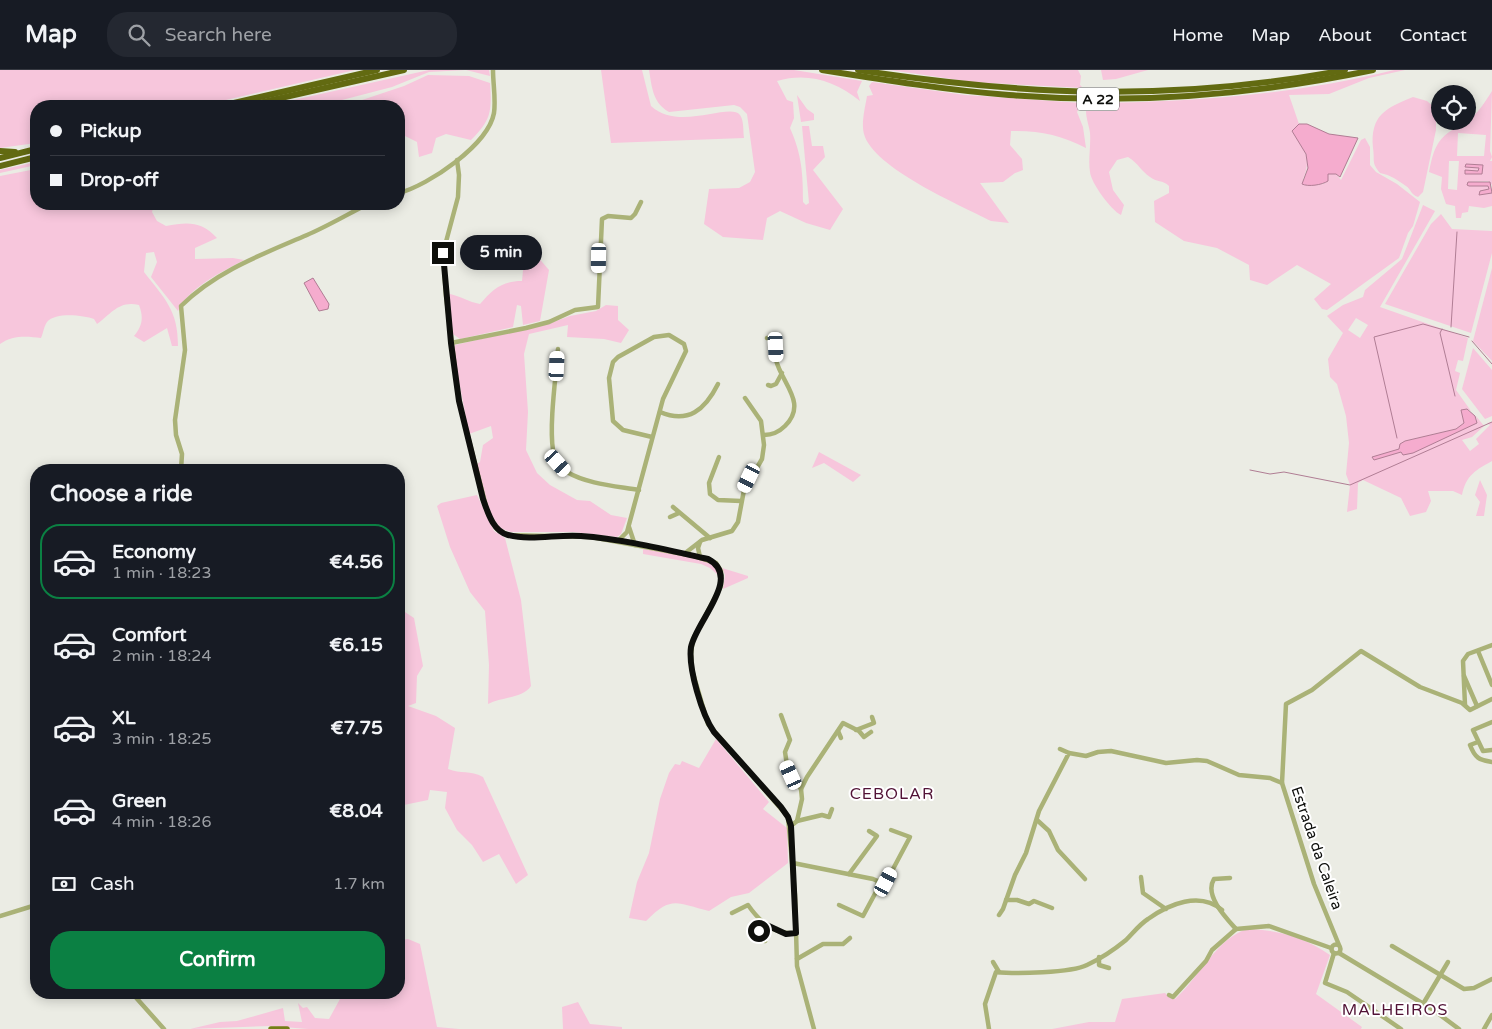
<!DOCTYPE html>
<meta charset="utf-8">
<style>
body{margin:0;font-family:"Varela Round",sans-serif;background:#242831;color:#f1f3f6;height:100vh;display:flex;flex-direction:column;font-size:19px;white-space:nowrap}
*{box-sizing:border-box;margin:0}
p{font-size:16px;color:#9ea1a6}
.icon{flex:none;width:28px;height:28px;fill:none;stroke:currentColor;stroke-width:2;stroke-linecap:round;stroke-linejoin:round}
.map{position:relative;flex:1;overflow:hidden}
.details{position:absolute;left:30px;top:394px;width:375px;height:535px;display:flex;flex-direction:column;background:#171b24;border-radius:20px;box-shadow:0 2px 12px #0003}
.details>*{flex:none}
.top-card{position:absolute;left:30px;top:30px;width:375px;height:110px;border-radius:20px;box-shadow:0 2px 12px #0003;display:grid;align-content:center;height:110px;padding:0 20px;background:#171b24}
.buttons{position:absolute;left:1431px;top:15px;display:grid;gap:10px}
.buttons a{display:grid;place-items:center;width:45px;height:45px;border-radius:50%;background:#171b24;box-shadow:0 2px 12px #0003;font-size:25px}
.end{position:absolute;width:22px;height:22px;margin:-11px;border:6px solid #0e0f0c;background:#fff;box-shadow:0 0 0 2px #fff}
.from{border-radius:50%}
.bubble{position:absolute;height:35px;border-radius:18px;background:#171b24;box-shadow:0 2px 12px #0003;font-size:16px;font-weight:700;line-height:35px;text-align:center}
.car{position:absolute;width:15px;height:30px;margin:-15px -8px;border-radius:6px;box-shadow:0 0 4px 1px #0007;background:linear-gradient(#fff 24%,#345 0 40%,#fff 0 76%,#345 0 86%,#fff 0)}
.top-card b{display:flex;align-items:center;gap:18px;height:48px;font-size:19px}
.top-card b+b{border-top:1px solid #363941}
.top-card i{width:12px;height:12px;background:#f1f3f6}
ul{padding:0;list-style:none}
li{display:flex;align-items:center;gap:15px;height:75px;margin:0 10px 8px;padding:0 10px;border:2px solid transparent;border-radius:20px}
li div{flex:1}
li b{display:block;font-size:19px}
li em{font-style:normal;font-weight:700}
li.on{border-color:#0b8043}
li>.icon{width:45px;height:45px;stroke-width:1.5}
h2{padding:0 20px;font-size:22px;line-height:60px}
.pay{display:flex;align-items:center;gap:12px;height:55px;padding:0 20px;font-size:19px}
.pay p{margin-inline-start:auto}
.cta{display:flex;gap:10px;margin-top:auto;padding:10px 20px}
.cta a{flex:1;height:58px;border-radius:20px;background:#0b8043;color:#fff;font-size:20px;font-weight:700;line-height:58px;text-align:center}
header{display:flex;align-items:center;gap:30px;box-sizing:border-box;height:70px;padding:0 25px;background:#171b24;border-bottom:1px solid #363941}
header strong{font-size:24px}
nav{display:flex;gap:28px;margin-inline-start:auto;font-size:18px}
.search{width:350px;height:45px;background:#242831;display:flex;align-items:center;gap:12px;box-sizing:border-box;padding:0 18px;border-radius:20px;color:#9ea1a6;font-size:19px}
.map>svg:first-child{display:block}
.green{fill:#f7c6dc;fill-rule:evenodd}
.water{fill:#f5acce;stroke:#b07d94}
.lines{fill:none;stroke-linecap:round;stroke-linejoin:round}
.stream{stroke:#b07d94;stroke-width:1}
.minor{stroke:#aab277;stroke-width:4.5}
.major{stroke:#757e16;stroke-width:5.5}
.highway{stroke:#626a11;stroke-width:6}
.route{stroke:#0e0f0c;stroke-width:6}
.labels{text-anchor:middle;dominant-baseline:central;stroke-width:4;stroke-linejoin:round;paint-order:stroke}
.shield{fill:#fff;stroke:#565755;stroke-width:1}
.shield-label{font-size:14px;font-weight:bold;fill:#0e0f0c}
.street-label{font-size:15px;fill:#0e0f0c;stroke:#fff}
.neighbourhood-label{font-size:16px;letter-spacing:1px;fill:#521336;stroke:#fff}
</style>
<header>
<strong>Map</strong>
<div class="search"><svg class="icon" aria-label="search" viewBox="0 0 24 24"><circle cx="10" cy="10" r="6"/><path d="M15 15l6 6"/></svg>Search here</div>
<nav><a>Home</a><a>Map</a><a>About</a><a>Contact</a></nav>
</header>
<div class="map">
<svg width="1492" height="959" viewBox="0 0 1492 959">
<rect width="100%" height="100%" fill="#ebece4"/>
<g class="green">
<path d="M0,0H355L200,36H36V73L0,78Z"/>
<path d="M429,0H489L490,6L466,0L429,2L392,17L319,36H266Z"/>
<path d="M601,0H642L651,36C679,62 730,32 740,45C744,50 743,61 744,68L611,73Z"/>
<path d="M649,0H794L862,11L857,22L860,31C835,11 808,2 777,11L787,30L793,32L794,48L790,58C802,85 803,104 803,132L806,135L809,133L802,56H809L812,76H823L825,87L813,100L843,139L830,160L806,153L780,141L767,148L763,170L723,167L704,154L709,119L739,118L750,112L755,102L747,44L740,37L734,35L669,42C653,33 652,18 649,0Z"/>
<path d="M890,0H1078L1081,6L1080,15L1083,18L972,12Z"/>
<path d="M1101,0H1148L1116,9L1103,10Z"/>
<path d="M1394,0H1405L1369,8L1329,24L1289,25L1299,54L1292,61C1305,78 1312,89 1303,109L1305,115L1324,114L1328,104H1336L1341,110L1361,70L1365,68L1370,77V95L1376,102L1397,114L1420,132L1413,156L1408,163L1399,188L1327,240L1322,239L1314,229L1331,214L1297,195L1267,215L1250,210L1249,195L1217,178L1184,171L1155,152L1154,131L1169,123V116C1163,110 1156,112 1150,107C1141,101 1139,94 1128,87L1117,90L1109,102L1113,120L1124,135L1121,145C1111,140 1091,113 1090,102C1088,90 1091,76 1090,63C1089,54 1083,42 1088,33C1191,32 1294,25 1394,0Z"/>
<path d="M428,5L469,6L490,13C492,42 491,50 471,70L446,64L436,68L432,83L419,87L417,72L399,63V36L347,35L404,16Z"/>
<path d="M872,12L965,25L1082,33L1077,42L1083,57L1086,78C1062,65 1037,60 1011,61L1010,75L1022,89L1023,100L1015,103L1003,112L980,113L1009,153L991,151C960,135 873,98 864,64C861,53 865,38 867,26L873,25L869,16Z"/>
<path d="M1492,21L1490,81L1492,87L1490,91H1492V115L1488,111L1468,112L1469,116L1488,115L1489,119L1479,124L1492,123V136L1484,138L1469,136L1468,142L1462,143L1461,148H1456L1455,136L1446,134L1441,119L1442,107L1429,102C1431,92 1433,81 1439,72C1447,61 1457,58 1467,51C1477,45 1485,32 1492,21ZM1458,63L1486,65L1484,86H1457ZM1449,91H1459L1457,120L1448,119Z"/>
<path d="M797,25L807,39L814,44V50L801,52Z"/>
<path d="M1413,27L1427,31L1436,39V60L1423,122L1418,127C1411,125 1411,119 1406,116C1397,110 1391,105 1380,103C1371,92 1375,91 1373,78C1370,45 1386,38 1413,27Z"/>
<path d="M36,92V95L0,103V100Z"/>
<path d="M36,99V134H154L152,142L157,151L166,156C188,152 201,151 217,168L195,178V189L233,188L244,190C222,202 189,217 178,241L151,207L157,192L154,182L146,183L144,202C165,229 178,240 178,276H172L167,258L144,272L134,266C142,256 144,248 139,235C119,230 111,244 97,254L94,249C83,245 55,242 47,252C44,256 43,264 41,268C27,266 12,265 0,274V106Z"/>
<path d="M1423,135L1435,141L1380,237L1468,268L1463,291L1458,290L1455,301L1460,303L1456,320L1471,341L1467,339L1464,353L1456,359L1405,371L1400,379L1372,388L1374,389L1401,382L1477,351L1476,346L1484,356L1472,367L1462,370L1470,381L1479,374L1476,369L1490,355L1487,353L1492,352V391C1476,400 1466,405 1462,425L1453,421H1428L1431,431L1426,442L1410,446L1401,428L1363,410L1358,413L1357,439L1347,442L1350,415L1346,404L1349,373L1346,346L1337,314L1330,307L1328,289L1343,263L1327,246L1343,235L1363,227L1365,220L1402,189ZM1356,248L1368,255L1360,268L1348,260Z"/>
<path d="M1441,144L1452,159L1492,161V183L1471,263L1385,234L1431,154Z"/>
<path d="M525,179H531L549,200L540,251L523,255L521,236L517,235L513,257L460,269L453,264L448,226L450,224C460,226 469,232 480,234C493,219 502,211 522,211Z"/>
<path d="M1492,198V291L1473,271Z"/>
<path d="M606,235L618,236V250L629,260L621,273L604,269L567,267L568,255L529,264L524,284L528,342L526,380L537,403L550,415L577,430L590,431L611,445L627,448L621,464L617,467L574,462H511L500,458L492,446L484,425L477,394L480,392L483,375L493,368L491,356L469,364L453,279L455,275L548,254L570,246L596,241Z"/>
<path d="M1473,278L1492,300V346L1485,349L1462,319Z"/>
<path d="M819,382L861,405L853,412L824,393L812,398Z"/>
<path d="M1480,410L1487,425L1484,446H1476L1480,432L1475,425Z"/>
<path d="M477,425L494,461L505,468L521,530L531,616C523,628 502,627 488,634L489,595L485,541L470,522L450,477L437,436L441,433Z"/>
<path d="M643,479C660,481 721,485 719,506L710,498L701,494L643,484Z"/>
<path d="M722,498L748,506V508L723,519L725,505Z"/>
<path d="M399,538L414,548L423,596L417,606L416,633L408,636L436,646L455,658L448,699C461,704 470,700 483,707L528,805L516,814L499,784L483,792L472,775L457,760L445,738L447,722L430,720L428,730L399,736Z"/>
<path d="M716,669L769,732L763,739L787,758L788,793L749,823L731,827L709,841C676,833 672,825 646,851L629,848L637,812L649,783L660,729L669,703L675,694L680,695L682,691L699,698Z"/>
<path d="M1248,859C1279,860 1304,867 1330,885L1316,924L1362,957L1361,959H1052L1089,952H1115L1122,929L1165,923L1170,928L1175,929C1199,908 1217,867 1248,859Z"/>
<path d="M408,869L420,874L437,957L459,959H308L270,956L190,959L220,952L237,951L283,938L285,951L302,952L298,933L303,938L307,937L315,948L329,949L340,929L336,923L399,922V870Z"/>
<path d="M578,932L590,954L622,957V959H563L562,937Z"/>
</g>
<g class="water">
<path d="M1299,54H1307L1329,64L1358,68L1340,107L1336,104H1328V111C1322,115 1308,117 1302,114L1308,98L1306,84L1292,61Z"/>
<path d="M1466,94L1483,95L1482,104H1465V100L1478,101L1479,98L1465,97Z"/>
<path d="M1468,112H1490L1492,123L1479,125L1480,121L1489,119L1488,116H1469L1467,115Z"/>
<path d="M313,208L329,234L328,239L319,241L304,213Z"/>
<path d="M1467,339L1475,346L1477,353L1413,383L1403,385L1401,382L1374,390L1372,387L1399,379L1400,374L1405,371L1456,359L1464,353L1461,340Z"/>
</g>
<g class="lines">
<g class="stream">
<path d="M1451,257L1457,162"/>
<path d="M1442,259L1440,263L1455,326"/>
<path d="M1472,271L1492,294"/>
<path d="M1397,368L1374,267L1423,254L1469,267"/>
<path d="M1250,400L1270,404L1284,402L1350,415L1492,352"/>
</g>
<g class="minor">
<path d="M457,90L459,105L458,127L443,183L446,226L459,331L488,444L497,459L508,465L591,467L694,486L716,493L721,501V516L693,569L691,584L692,600L708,654L788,747L795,825L797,896L814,959"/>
<path d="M399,123C429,115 488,75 494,43C496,29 493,14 493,0"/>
<path d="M451,273L526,258L549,252L575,240L598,237L602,149L608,146L631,148L635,144L641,132"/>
<path d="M558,279C556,306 549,354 553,380C554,388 560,398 567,402C587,414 616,416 639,420"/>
<path d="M768,315L771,316L776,314L782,303"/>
<path d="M660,342C688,354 705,340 718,314"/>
<path d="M764,365C772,365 779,362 785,356C808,333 782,314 776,290C775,284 776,276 775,270L767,268"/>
<path d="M719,387L709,413L710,424L718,430L741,431"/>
<path d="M181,400L182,384L176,365L175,350L185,280L181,236C216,201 263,184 307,165C328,156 348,144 368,134"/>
<path d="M673,437L710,468"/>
<path d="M670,447L679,443"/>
<path d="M629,457L635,475"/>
<path d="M618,471L627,462L663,329L686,281L684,274L669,265L654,267L618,287L613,292L609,308L613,351L623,360L652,367"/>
<path d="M700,472L698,478L700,487"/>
<path d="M684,484L702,470L732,461L738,452L744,420L762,389L764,375L761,351L745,328"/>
<path d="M1478,581L1492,615"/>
<path d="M1464,606L1477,636"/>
<path d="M1465,635L1463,591L1468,584L1492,575"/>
<path d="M781,645L790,670L785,682L787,695L801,719"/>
<path d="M1492,652L1473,660L1483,681L1492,680"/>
<path d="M856,660L874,653L872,647"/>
<path d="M838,661L841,668"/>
<path d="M1478,672L1470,675C1475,688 1479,690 1492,692"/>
<path d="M1069,683L1086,686L1098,682L1111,681L1166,693L1197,690L1207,691L1239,705L1270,708L1282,713L1314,814L1339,875"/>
<path d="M1282,713L1286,634L1312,620L1361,581L1420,617L1462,633L1470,640L1492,629"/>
<path d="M1037,750L1049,761L1058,780L1085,809"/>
<path d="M797,751L822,745L829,747L832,739"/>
<path d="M791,756L797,751L802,729L801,719L807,707L843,653L859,661L864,667L871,662"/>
<path d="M793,793L873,809L882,813L887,819"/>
<path d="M849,804L877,766L869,761"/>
<path d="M1141,807L1143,823L1166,839"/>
<path d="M1230,808L1214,809C1204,825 1225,847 1236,859L1269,856L1331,878"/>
<path d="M884,816L910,767L891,760"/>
<path d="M1006,830H1017L1029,834L1034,831L1052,838"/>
<path d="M839,835L863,846L877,820L878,811"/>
<path d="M732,843L748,835C760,852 774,865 796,863"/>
<path d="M999,845L1003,839L1015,805L1026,783L1039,741L1069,683L1060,679"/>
<path d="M0,846L36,835"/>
<path d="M760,852L759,861L765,871"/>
<circle cx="1336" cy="879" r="4.5"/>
<path d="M1392,876L1464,919L1474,918L1492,909"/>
<path d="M1334,883L1325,913L1347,922L1401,959"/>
<path d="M1339,883L1432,939L1459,959"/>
<path d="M1099,887V895L1109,898"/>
<path d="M797,889L823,874H843L850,868"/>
<path d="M993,892L999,902"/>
<path d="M131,922L164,959"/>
<path d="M1169,925L1173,927L1206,891L1212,880L1236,859"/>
<path d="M1423,934L1448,892"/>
<path d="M989,959L985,934L996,902C1015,904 1071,903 1087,895C1100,889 1115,879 1126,870C1133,863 1140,854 1148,849C1169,834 1200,821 1222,840"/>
<path d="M1484,959L1492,945"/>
</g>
<path class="major" d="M271,959H287"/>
<g class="highway">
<path d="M822,0C884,10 946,20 1009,25C1131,35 1254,25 1373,0"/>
<path d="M858,0C1028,26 1175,32 1345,0"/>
<path d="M221,36L377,0"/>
<path d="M246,36L404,0"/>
<path d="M0,81L15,82"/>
<path d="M0,88L36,79"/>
<path d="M0,96L36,87"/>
</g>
</g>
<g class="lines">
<path class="route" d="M443,183L451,273L459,331L483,429C488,443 493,461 508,465C531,471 558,464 581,466C623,469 667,480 708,489C743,507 696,551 691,577C688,598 702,645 714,662L781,737L788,747L791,756L796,863L786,864L760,852L759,861"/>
</g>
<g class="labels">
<rect class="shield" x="1077" y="17.5" width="42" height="23" rx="4"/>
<g class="shield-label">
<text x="1098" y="29">A 22</text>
</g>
<g class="street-label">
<text transform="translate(1317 778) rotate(71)">Estrada da Caleira</text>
</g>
<g class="neighbourhood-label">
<text x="892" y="724">CEBOLAR</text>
<text x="1395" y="940">MALHEIROS</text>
</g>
</g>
</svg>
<div class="buttons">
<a><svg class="icon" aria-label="locate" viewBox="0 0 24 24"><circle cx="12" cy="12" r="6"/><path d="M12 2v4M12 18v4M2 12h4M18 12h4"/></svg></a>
</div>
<i class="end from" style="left:759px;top:861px"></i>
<i class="end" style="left:443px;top:183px"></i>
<div class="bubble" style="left:460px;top:165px;width:82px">5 min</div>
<i class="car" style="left:599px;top:188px;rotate:181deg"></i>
<i class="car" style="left:776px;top:277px;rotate:177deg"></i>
<i class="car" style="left:557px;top:296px;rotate:3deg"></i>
<i class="car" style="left:558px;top:393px;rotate:138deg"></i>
<i class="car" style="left:749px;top:408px;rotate:206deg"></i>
<i class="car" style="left:791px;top:705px;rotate:336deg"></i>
<i class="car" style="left:886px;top:812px;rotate:28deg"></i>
<div class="top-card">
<b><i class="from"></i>Pickup</b>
<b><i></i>Drop-off</b>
</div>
<section class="details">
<h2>Choose a ride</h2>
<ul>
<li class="on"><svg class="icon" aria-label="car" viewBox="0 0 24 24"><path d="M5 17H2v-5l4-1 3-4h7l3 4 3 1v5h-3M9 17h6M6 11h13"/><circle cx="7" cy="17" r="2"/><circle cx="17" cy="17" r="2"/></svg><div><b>Economy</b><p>1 min · 18:23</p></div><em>€4.56</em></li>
<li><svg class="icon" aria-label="car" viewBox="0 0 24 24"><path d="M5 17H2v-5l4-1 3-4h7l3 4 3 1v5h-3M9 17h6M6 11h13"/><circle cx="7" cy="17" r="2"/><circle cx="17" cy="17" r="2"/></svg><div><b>Comfort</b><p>2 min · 18:24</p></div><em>€6.15</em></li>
<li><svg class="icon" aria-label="car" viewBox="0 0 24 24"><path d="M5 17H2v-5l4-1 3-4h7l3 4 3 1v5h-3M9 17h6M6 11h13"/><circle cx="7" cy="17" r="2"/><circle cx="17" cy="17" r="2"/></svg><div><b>XL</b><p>3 min · 18:25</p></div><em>€7.75</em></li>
<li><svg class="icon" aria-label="car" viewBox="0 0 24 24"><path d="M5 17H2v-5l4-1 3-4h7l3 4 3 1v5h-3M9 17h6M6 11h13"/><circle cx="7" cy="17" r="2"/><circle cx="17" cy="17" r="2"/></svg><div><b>Green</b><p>4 min · 18:26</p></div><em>€8.04</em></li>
</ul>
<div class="pay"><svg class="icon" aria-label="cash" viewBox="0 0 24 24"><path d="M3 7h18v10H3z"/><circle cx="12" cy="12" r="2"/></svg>Cash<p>1.7 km</p></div>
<div class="cta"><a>Confirm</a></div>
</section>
</div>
